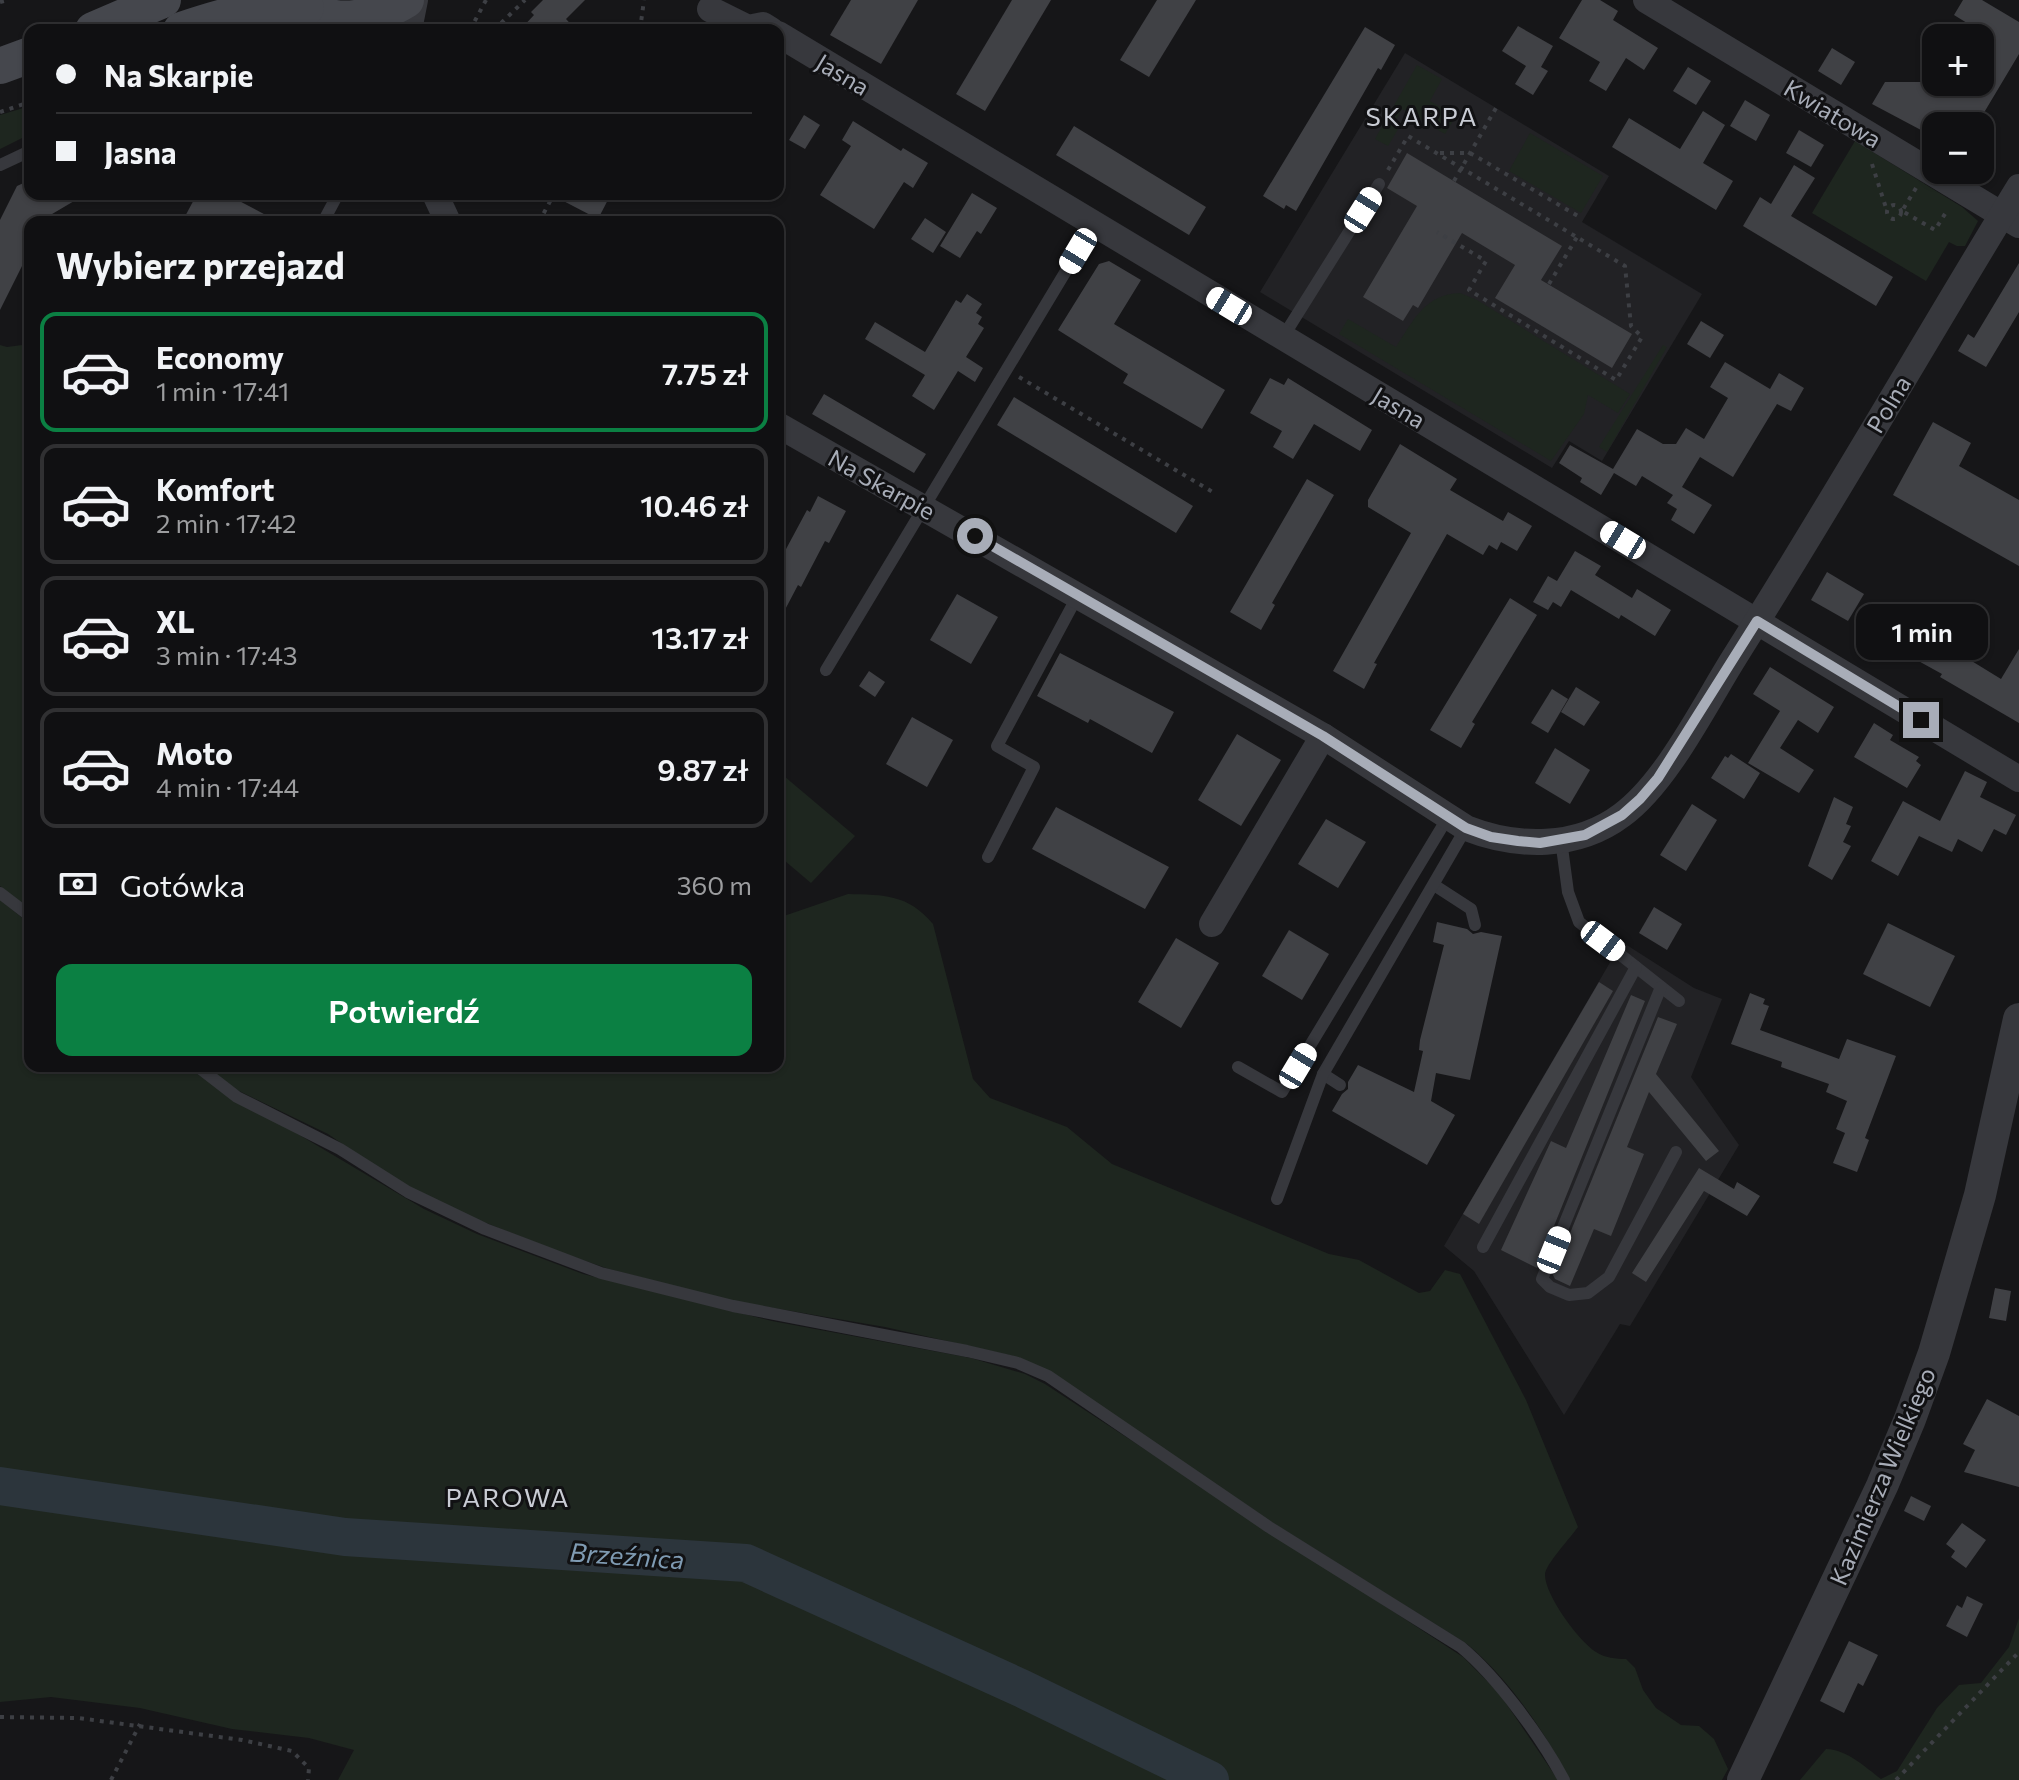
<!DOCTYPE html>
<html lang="pl">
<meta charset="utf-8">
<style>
body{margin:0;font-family:Commissioner,sans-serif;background:#19191b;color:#f1f3f6;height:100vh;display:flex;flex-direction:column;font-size:30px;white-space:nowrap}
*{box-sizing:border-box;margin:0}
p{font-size:26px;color:#9c9d9f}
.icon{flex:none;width:44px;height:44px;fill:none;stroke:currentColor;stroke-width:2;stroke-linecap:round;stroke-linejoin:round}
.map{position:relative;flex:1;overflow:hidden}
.side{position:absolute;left:24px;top:216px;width:760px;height:856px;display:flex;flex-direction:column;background:#101012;border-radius:16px;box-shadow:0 2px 6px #0004,0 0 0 2px #303032}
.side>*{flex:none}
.banner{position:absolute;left:24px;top:24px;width:760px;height:176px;border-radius:16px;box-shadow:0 2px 6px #0004,0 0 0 2px #303032;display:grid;align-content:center;height:176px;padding:0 32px;background:#101012}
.buttons{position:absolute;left:1922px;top:24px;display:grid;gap:16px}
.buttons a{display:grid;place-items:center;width:72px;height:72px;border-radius:16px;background:#101012;box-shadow:0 2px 6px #0004,0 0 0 2px #303032;font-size:40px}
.end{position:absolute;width:36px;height:36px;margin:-18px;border:10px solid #a8adb8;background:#111;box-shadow:0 0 0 4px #111}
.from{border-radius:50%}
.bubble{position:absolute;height:56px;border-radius:16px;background:#101012;box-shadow:0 2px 6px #0004,0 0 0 2px #303032;font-size:26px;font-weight:600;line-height:56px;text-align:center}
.car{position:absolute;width:24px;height:48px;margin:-24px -12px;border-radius:10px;box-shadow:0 0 6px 2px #0007;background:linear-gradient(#fff 24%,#345 0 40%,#fff 0 76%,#345 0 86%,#fff 0)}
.banner b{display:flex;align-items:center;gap:28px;height:76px;font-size:30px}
.banner b+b{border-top:2px solid #303032}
.banner i{width:20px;height:20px;background:#f1f3f6}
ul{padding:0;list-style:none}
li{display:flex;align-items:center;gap:24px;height:120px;margin:0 16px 12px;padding:0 16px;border:4px solid #303032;border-radius:16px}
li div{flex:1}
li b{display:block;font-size:30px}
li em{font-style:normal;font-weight:600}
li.selected{border-color:#0b8043}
li>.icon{width:72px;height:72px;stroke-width:1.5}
h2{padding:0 32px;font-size:36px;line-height:96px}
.pay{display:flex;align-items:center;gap:20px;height:88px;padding:0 32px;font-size:30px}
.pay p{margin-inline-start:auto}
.action{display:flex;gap:16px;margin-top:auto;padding:16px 32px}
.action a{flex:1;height:92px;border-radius:16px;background:#0b8043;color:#fff;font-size:32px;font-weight:600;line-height:92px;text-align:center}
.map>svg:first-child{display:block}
.built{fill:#222225}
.green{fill:#1e261f}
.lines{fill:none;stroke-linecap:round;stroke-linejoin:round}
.river{stroke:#2c353c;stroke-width:38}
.building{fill:#404145}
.path{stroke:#3d3f44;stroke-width:4;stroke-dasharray:4 6;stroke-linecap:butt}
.service{stroke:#37383d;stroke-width:12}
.minor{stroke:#37383d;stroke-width:26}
.tertiary{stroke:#37383d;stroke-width:32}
.secondary{stroke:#45474d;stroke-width:36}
.route{stroke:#a8adb8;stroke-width:10}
.labels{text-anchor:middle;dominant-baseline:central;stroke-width:6;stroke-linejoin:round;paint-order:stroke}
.street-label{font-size:24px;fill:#a8adb8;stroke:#111113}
.neighbourhood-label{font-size:26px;letter-spacing:2px;fill:#c9ccd4;stroke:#111113}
.water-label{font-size:26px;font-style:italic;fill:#7f9bb3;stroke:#111113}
</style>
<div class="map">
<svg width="2019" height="1780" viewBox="0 0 2019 1780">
<rect width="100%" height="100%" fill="#161618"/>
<g class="built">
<path d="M1405,53L1609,176L1582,222L1702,294L1602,461L1569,441L1552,468L1260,292Z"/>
<path d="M1622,942L1694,988L1722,999L1691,1077L1739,1145L1630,1326L1620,1324L1564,1415L1474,1271L1444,1246Z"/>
</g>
<g class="green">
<path d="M1417,65L1442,79L1430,101L1456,116L1445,134L1402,109L1395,122L1400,126L1388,146L1375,139Z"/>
<path d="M30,106V134L0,149V115Z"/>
<path d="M1530,133L1603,176L1581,213L1509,171Z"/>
<path d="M1855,141L1962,207L1978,221L1965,246H1957L1949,242L1926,281L1812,213Z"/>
<path d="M1460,293L1477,300L1630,394L1618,413L1588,395L1584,414L1551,461L1339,334L1348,319L1396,347C1413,321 1425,294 1460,293Z"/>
<path d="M30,344V910L0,886V345L7,347Z"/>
<path d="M1663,345L1667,347L1607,452L1599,447Z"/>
<path d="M778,771L855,836L811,883L778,855Z"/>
<path d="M848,894C884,895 908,894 933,924L973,1079L990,1098L1067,1127L1112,1164L1329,1254L1359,1260L1419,1293L1430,1291L1445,1270L1460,1274L1526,1400L1578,1527C1571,1537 1546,1564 1545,1574C1544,1594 1579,1642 1596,1652C1605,1658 1616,1659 1626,1659L1635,1668L1643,1690L1656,1708L1681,1725L1699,1726L1714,1739L1728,1769L1722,1780H1570C1544,1731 1510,1680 1467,1644L1273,1523L1109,1412L1013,1356L885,1327L727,1300L609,1269L562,1253L446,1207L377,1168L328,1134L235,1089L206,1066H778V918Z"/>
<path d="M0,900L30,924V1066H191L205,1079L424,1209L477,1234L583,1274L772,1321L971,1358L1025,1374L1045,1384L1463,1657L1499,1693L1558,1780H338L354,1750L309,1738L232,1729L140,1708L51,1697L0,1702Z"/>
<path d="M2019,1618V1780H1800L1826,1749C1848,1750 1865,1767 1881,1779L1897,1771L1937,1708L1959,1685L1981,1683L2009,1647Z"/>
</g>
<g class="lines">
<path class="river" d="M0,1486L345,1537L746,1563L1023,1689L1210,1780"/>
</g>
<g class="building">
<path d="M543,0H585L566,19L576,30H520L534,15L531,12Z"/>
<path d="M851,0H918L881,64L830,35Z"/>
<path d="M1012,0H1051L985,111L956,94Z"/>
<path d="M1157,0H1196L1149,77L1120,60Z"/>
<path d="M1582,0H1600L1618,11L1613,20L1658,48L1644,70L1626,58L1606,91L1589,81L1600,62L1559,38Z"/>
<path d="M1963,0H1982L2019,22V54L1976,126H1936V138L1872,104L1885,82H1980V31L1954,15Z"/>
<path d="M1518,26L1553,46L1541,67L1548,71L1533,95L1515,84L1526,66L1502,51Z"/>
<path d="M1365,27L1395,45L1381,70L1378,68L1296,211L1286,205L1284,209L1263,196Z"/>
<path d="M1832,48L1855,62L1841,85L1818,71Z"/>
<path d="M1688,67L1711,81L1696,105L1673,91Z"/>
<path d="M1745,100L1770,115L1756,141L1730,126Z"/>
<path d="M1703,111L1725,125L1703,163L1733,181L1716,210L1612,147L1629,118L1680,149Z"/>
<path d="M804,115L820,125L805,149L789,140Z"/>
<path d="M853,121L901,151L903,148L928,163L913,188L904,182L874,229L820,195L851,146L842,140Z"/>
<path d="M1074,126L1206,207L1189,235L1056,155Z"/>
<path d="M1799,130L1824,145L1811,167L1786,153Z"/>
<path d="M1407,153L1562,246L1541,280L1632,334L1612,368L1495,298L1515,265L1462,233L1418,308L1413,305L1403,321L1363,297L1417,206L1387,188Z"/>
<path d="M1794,165L1815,178L1791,216L1893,277L1876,306L1743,226L1760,197L1771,204Z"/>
<path d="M30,180V194H86L47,217L45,222H30V250L0,310V220L17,186Z"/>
<path d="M972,193L997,208L981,234L977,231L960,258L940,246Z"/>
<path d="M197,194H226L279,222H182Z"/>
<path d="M550,194H611L598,219Z"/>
<path d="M925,218L946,232L933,253L911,239Z"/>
<path d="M1109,261L1141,280L1114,324L1225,390L1202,429L1123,383L1128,374L1058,330L1099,264Z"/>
<path d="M2019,263V312L1986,367L1958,351L1968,334L1974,338Z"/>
<path d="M967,294L982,304L976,313L982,317L978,324L984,328L966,357L983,368L975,382L958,371L934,410L912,396L925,375L865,339L875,322L925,352L956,300L961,303Z"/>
<path d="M1701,321L1724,335L1710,358L1687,344Z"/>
<path d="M1725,362L1770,389L1779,373L1804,388L1791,411L1777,404L1733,477L1700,457L1682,487L1712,505L1694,534L1671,520L1677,509L1667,503L1673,495L1642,476L1636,486L1614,473L1601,495L1580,482L1582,478L1559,463L1570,445L1613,469L1637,429L1663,444H1676L1686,428L1704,439L1728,398L1710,387Z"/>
<path d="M1270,378L1284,385L1288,378L1372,430L1360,451L1314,424L1293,459L1273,447L1282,431L1250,413Z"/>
<path d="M824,394L926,454L914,473L812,414Z"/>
<path d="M1014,397L1193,506L1176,533L997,425Z"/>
<path d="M1933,422L1971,443L1959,466L2019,500V566L1893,495Z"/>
<path d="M1400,444L1457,479L1450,490L1503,521L1508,512L1532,526L1517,551L1501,542L1497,550L1489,545L1483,555L1447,534L1374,663L1377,664L1364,689L1333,671L1411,533L1368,507V500Z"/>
<path d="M1307,479L1334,495L1272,603L1275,605L1261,630L1230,612Z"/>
<path d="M818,496L846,511L829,543L825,541L801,587L798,585L778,623V564L807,510L810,512Z"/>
<path d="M1575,551L1601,566L1595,575L1632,598L1637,589L1671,610L1655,636L1621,615L1619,619L1571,590L1561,607L1553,602L1548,610L1533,602L1548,576L1557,581Z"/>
<path d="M1827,572L1864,594L1848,621L1811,600Z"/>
<path d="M957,594L998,617L971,664L930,640Z"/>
<path d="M1510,598L1537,615L1472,722L1475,724L1461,748L1430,730Z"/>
<path d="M1887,616L1933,641L1944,622L1966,636L1957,652L2001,679L2019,649V723L1940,677L1942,674L1875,637Z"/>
<path d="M1060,653L1174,712L1152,753L1090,719L1088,723L1037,696Z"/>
<path d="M1770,667L1834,707L1818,733L1798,720L1780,748L1814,770L1799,793L1748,763L1780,711L1753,694Z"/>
<path d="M869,671L885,682L875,697L859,686Z"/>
<path d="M1576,687L1600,702L1584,726L1561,712Z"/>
<path d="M1552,689L1568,699L1548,733L1531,723Z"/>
<path d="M912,717L953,740L927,787L886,764Z"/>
<path d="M1874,723L1893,735L1890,740L1919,757L1916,761L1921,765L1907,788L1854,757Z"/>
<path d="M1237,734L1281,760L1241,826L1198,800Z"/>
<path d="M1555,748L1590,770L1570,804L1535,783Z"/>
<path d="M1731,754L1760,773L1744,799L1711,778L1725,756L1728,758Z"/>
<path d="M1965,771L1987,782L1980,797L2016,815L2006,835L1994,829L1982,852L1958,839L1952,852L1919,836L1898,876L1871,861L1903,801L1940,821Z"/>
<path d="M1834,797L1853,807L1846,824L1851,826L1843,842L1851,846L1832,880L1808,866Z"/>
<path d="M1692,804L1717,820L1686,871L1660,855Z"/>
<path d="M1056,807L1169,867L1145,909L1032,849Z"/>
<path d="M1326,819L1366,842L1338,888L1298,864Z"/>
<path d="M1654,907L1682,924L1667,950L1639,933Z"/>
<path d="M1437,922L1467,929L1473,934L1481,932L1502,936L1470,1080L1436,1073L1431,1101L1455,1115L1427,1165L1332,1111L1342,1094L1348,1089V1082L1358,1065L1414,1092L1423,1051L1419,1050L1420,1040L1444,945L1433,942Z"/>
<path d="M1888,923L1955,956L1930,1007L1863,974Z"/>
<path d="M1289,930L1329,954L1302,1000L1262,976Z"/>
<path d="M1176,938L1219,963L1181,1028L1138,1002Z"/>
<path d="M1599,982L1613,991L1479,1224L1463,1214Z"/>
<path d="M1750,993L1765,999L1763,1004L1769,1006L1760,1030L1839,1059L1847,1039L1896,1056L1865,1138L1869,1140L1857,1172L1833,1163L1845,1133L1836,1129L1847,1101L1826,1092L1829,1084L1781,1067L1782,1062L1731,1044Z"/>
<path d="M1631,995L1645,1001L1537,1268L1501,1250L1551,1141L1566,1148Z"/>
<path d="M1658,1017L1677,1024L1656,1074L1719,1151L1706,1161L1649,1092L1627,1147L1644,1154L1611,1236L1594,1229L1570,1286L1555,1279L1553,1275Z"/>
<path d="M1699,1168L1734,1189L1737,1182L1760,1196L1747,1216L1704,1191L1646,1282L1632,1273Z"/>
<path d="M1995,1288L2011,1291L2006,1321L1989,1318Z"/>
<path d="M1987,1399L2019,1416V1487L1964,1472L1975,1450L1963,1444Z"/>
<path d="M1911,1496L1931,1506L1924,1521L1904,1511Z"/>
<path d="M1962,1523L1986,1540L1966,1568L1951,1557L1955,1551L1946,1544Z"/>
<path d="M1967,1596L1983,1604L1967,1637L1946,1626L1957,1605L1962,1608Z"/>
<path d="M1849,1641L1878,1655L1863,1686L1858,1683L1844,1713L1820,1701Z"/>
</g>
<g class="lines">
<g class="path">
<path d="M0,2L8,0"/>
<path d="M50,30L67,24"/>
<path d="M470,30L486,0"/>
<path d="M494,30L525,0"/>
<path d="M640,30L644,0"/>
<path d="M0,112L30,102"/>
<path d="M1440,153H1470L1578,216"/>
<path d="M1872,164L1887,211"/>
<path d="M1388,170L1408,136L1625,266L1631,326L1642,337L1616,380L1469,290L1486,261L1437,232"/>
<path d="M1454,181L1496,108"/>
<path d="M1916,188L1902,211L1935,230L1948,209"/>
<circle cx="1894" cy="212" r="7"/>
<path d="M539,222L554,194"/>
<path d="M1549,284L1577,237"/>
<path d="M1019,377L1216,494"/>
<path d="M0,1717L78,1718L242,1740L292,1751L309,1768L308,1780"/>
<path d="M111,1780L140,1724"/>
<path d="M1896,1780L2019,1652"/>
</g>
<g class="service">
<path d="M0,165L30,151"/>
<path d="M323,222L338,194"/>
<path d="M1283,337L1379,184"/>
<path d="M826,670L1093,226"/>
<path d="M1561,840L1568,892L1579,922L1679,1001"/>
<path d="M988,857L1034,767L997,746L1078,595"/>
<path d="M1434,885L1471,909L1475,925"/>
<path d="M0,893L30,916"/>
<path d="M1661,987L1542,1279L1550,1287L1569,1295L1588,1293L1609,1277L1676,1152"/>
<path d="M197,1066L237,1097L340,1149L408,1192L485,1229L601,1273L733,1306L967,1351L1018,1363L1048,1376L1269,1527L1461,1647C1498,1678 1541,1737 1564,1780"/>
<path d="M1238,1067L1282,1092L1448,817"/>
<path d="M1323,1074L1340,1085"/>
<path d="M1277,1199L1323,1074L1466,828"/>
<path d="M1483,1247L1636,967"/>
</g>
<g class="minor">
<path d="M1646,0L2019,225"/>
<path d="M710,9L748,28L763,25L771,30"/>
<path d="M409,30L415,0"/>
<path d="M778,34L2019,779"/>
<path d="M435,194L448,222"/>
<path d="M778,425L1323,736L1466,828C1517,848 1577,849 1622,815C1666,783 1704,706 1734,658C1832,503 1923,344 2019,187"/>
<path d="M1212,924L1323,736"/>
</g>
<path class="tertiary" d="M1743,1780L1882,1486L1910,1419L1934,1353L1980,1195L2019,1019"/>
<g class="secondary">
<path d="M297,0C327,29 373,20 406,0"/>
<path d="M93,30L163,0"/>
<path d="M181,30C223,16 262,4 306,8"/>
<path d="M0,66L30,55"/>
</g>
</g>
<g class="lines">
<path class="route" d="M975,536L1323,736L1466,828L1491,837L1518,841L1540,843L1585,835L1622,815L1640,799L1658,778L1757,621L1921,720"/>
</g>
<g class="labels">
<g class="street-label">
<text transform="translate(843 74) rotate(31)">Jasna</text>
<text transform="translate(1833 113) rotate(31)">Kwiatowa</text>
<text transform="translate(1888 404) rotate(-59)">Polna</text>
<text transform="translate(1399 407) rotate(31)">Jasna</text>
<text transform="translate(882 484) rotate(29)">Na Skarpie</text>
<text transform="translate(1882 1476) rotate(-67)">Kazimierza Wielkiego</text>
</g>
<g class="neighbourhood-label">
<text x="1422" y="115">SKARPA</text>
<text x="508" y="1496">PAROWA</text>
</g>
<g class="water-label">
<text transform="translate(627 1555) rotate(4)">Brzeźnica</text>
</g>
</g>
</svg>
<div class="buttons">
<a>+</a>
<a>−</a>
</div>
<i class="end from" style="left:975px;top:536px"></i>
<i class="end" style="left:1921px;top:720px"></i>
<div class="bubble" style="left:1856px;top:604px;width:132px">1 min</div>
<i class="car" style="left:1363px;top:210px;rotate:32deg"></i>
<i class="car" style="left:1078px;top:251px;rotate:211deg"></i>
<i class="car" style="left:1229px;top:306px;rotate:301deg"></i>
<i class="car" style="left:1623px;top:540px;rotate:301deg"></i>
<i class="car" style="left:1603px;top:941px;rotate:127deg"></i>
<i class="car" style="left:1298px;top:1066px;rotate:31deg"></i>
<i class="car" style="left:1554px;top:1250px;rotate:22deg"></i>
<div class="banner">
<b><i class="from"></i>Na Skarpie</b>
<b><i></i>Jasna</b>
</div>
<section class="side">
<h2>Wybierz przejazd</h2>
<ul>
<li class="selected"><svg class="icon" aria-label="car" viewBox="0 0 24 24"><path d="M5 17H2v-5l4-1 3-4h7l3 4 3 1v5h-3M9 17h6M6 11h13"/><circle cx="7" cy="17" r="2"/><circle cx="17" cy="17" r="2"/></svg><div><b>Economy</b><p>1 min · 17:41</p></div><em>7.75 zł</em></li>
<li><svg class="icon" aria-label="car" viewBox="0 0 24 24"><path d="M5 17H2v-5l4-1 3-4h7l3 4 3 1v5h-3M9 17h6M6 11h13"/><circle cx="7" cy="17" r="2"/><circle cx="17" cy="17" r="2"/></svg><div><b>Komfort</b><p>2 min · 17:42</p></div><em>10.46 zł</em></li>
<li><svg class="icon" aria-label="car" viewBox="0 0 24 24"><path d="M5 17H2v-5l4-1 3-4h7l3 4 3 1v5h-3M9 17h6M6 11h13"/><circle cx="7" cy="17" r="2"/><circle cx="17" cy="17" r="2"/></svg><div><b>XL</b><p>3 min · 17:43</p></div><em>13.17 zł</em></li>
<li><svg class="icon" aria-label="car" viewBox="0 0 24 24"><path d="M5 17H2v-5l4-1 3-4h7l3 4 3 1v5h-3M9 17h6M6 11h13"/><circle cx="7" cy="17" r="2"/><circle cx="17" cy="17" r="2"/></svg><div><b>Moto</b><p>4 min · 17:44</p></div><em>9.87 zł</em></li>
</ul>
<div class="pay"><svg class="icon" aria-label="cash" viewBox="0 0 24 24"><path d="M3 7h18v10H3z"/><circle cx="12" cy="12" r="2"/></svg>Gotówka<p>360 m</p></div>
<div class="action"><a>Potwierdź</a></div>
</section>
</div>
